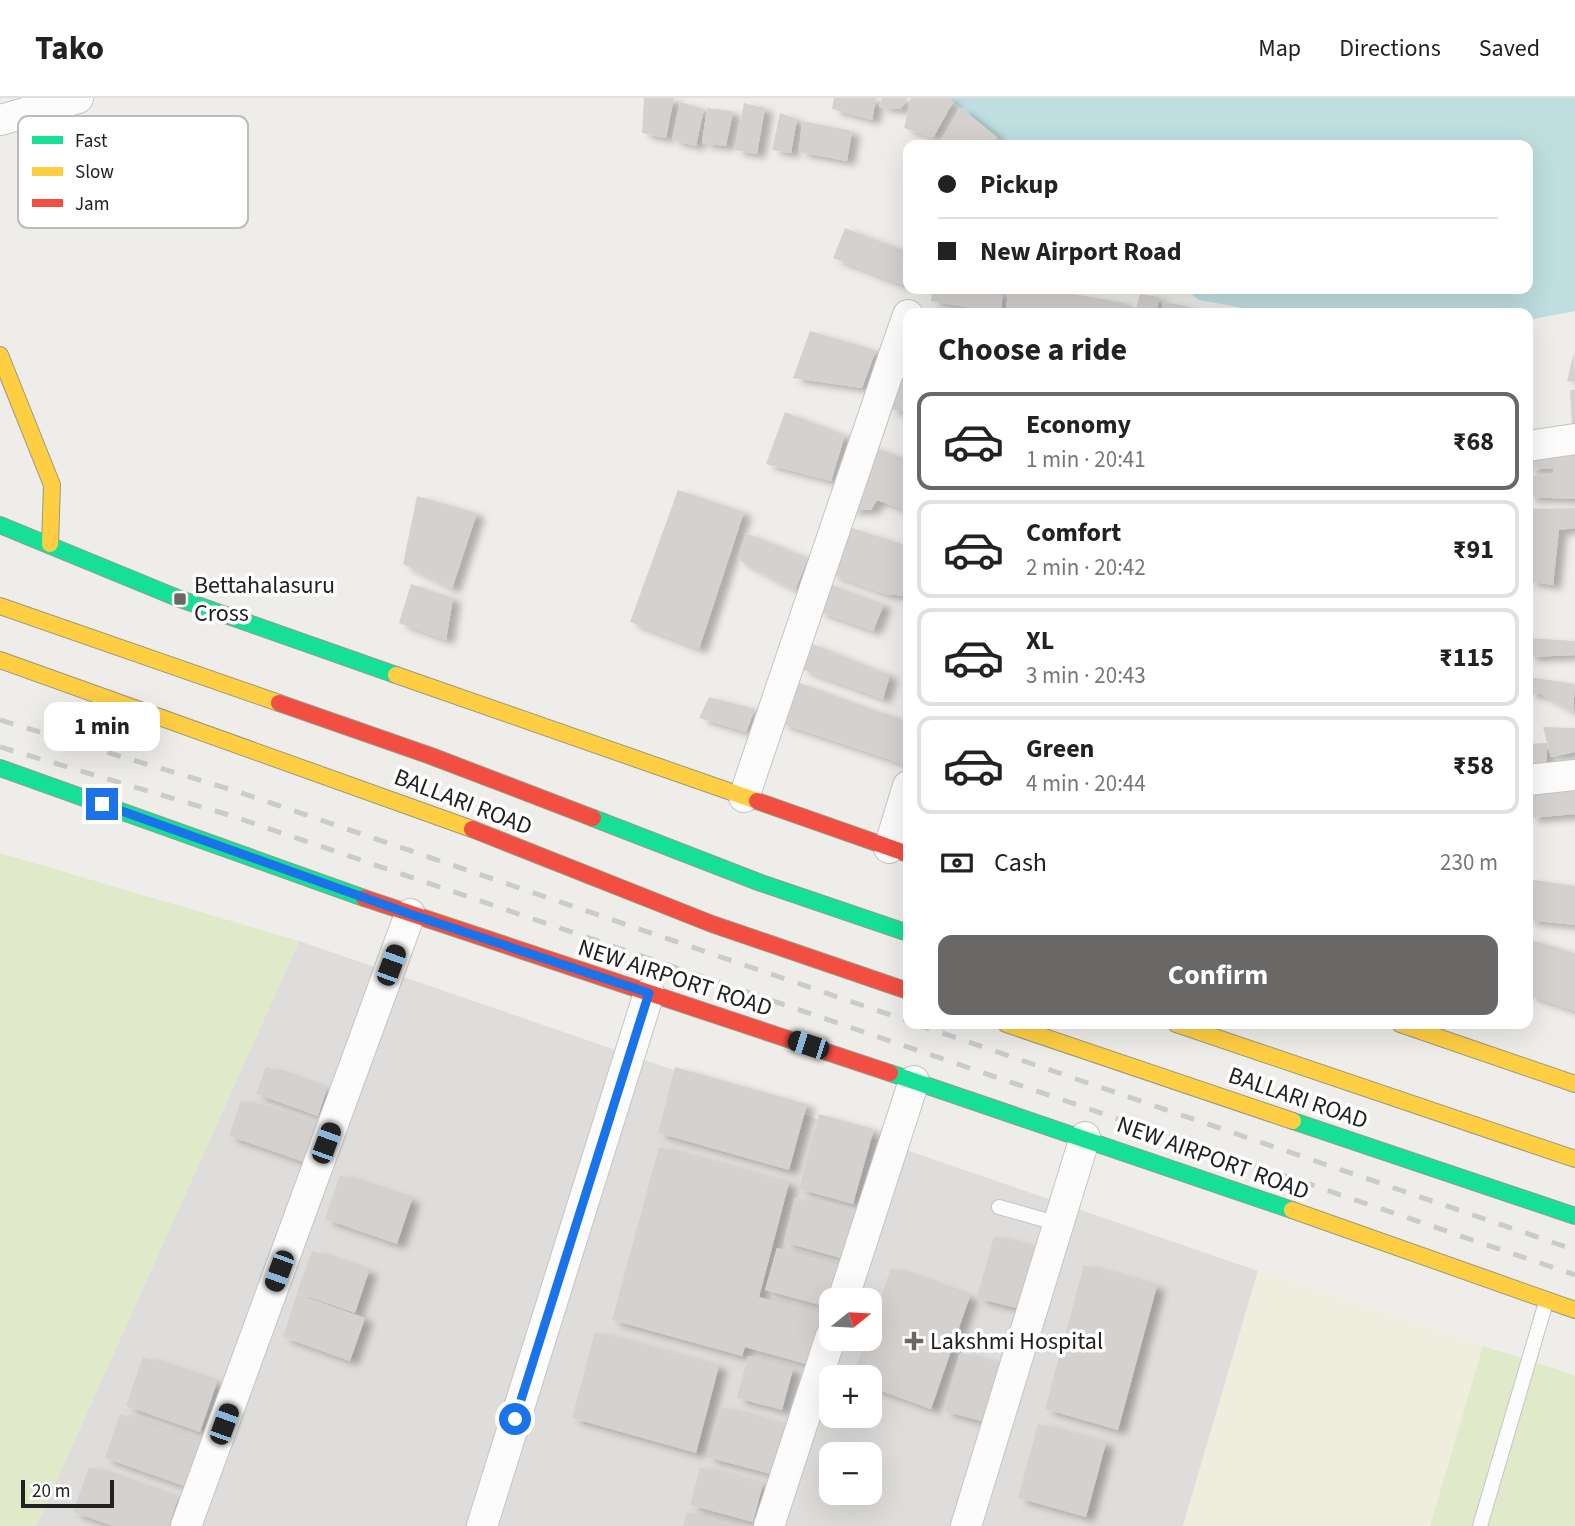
<!DOCTYPE html>
<meta charset="utf-8">
<style>
body{margin:0;font-family:"Source Sans 3",sans-serif;background:#f2f2f2;color:#222;height:100vh;display:flex;flex-direction:column;font-size:26px;white-space:nowrap}
*{box-sizing:border-box;margin:0}
p{font-size:23px;color:#767676}
.icon{flex:none;width:38px;height:38px;fill:none;stroke:currentColor;stroke-width:2;stroke-linecap:round;stroke-linejoin:round}
.map{position:relative;flex:1;overflow:hidden}
.panel{position:absolute;left:903px;top:210px;width:630px;height:721px;display:flex;flex-direction:column;background:#fff;border-radius:14px;box-shadow:0 7px 28px #0002}
.panel>*{flex:none}
.hud{position:absolute;left:903px;top:42px;width:630px;height:154px;border-radius:14px;box-shadow:0 7px 28px #0002;display:grid;align-content:center;height:154px;padding:0 35px;background:#fff}
.needle{width:46px;rotate:72deg}
.fabs{position:absolute;left:819px;top:1190px;display:grid;gap:14px}
.fabs a{display:grid;place-items:center;width:63px;height:63px;border-radius:14px;background:#fff;box-shadow:0 7px 28px #0002;font-size:35px}
.scale{position:absolute;left:21px;bottom:18px;width:93px;box-sizing:border-box;padding-left:7px;border:4px solid #212121;border-top:0;font-size:19px;line-height:24px;white-space:nowrap;color:#212121;-webkit-text-stroke:5px #fff;paint-order:stroke}
.end{position:absolute;width:32px;height:32px;margin:-16px;border:9px solid #1a73e8;background:#fff;box-shadow:0 0 0 4px #fff}
.from{border-radius:50%}
.bubble{position:absolute;height:49px;border-radius:14px;background:#fff;box-shadow:0 7px 28px #0002;font-size:23px;font-weight:700;line-height:49px;text-align:center}
.car{position:absolute;width:21px;height:42px;margin:-21px -10px;border-radius:9px;box-shadow:0 0 5px 2px #0007;background:linear-gradient(#222 24%,#8ab4d8 0 40%,#222 0 76%,#8ab4d8 0 86%,#222 0)}
.hud b{display:flex;align-items:center;gap:24px;height:66px;font-size:26px}
.hud b+b{border-top:2px solid #e0e0e0}
.hud i{width:18px;height:18px;background:#222}
ul{padding:0;list-style:none}
li{display:flex;align-items:center;gap:21px;height:98px;margin:0 14px 10px;padding:0 21px;border:4px solid #e0e0e0;border-radius:14px}
li div{flex:1}
li b{display:block;font-size:26px}
li em{font-style:normal;font-weight:700}
li.current{border-color:#696867}
li>.icon{width:63px;height:63px;stroke-width:1.5}
h2{padding:0 35px;font-size:32px;line-height:84px}
.pay{display:flex;align-items:center;gap:18px;height:77px;padding:0 35px;font-size:26px}
.pay p{margin-inline-start:auto}
.cta{display:flex;gap:14px;margin-top:auto;padding:14px 35px}
.cta a{flex:1;height:80px;border-radius:14px;background:#696867;color:#fff;font-size:28px;font-weight:700;line-height:80px;text-align:center}
header{display:flex;align-items:center;gap:42px;box-sizing:border-box;height:98px;padding:0 35px;background:#fff;border-bottom:2px solid #e0e0e0}
header strong{font-size:33px}
nav{display:flex;gap:38px;margin-inline-start:auto;font-size:24px}
.map>svg:first-child{display:block}
.residential{fill:#dedddb;fill-rule:evenodd}
.farmland{fill:#eeedde}
.grass{fill:#e0eacb}
.water{fill:#bfdee0}
.building{fill:#d4d1cf;filter:url(#shadow)}
.lines{fill:none;stroke-linecap:round;stroke-linejoin:round}
.lane-casing{stroke:#c5c4c2;stroke-width:16}
.street-casing{stroke:#c5c4c2;stroke-width:32}
.fast-casing{stroke:#999882;stroke-width:18}
.slow-casing{stroke:#999882;stroke-width:18}
.jam-casing{stroke:#999882;stroke-width:18}
.lane{stroke:#fdfcfc;stroke-width:14}
.street{stroke:#fdfcfc;stroke-width:30}
.fast{stroke:#16e098;stroke-width:16}
.slow{stroke:#ffcf43;stroke-width:16}
.jam{stroke:#f24e42;stroke-width:16}
.rail{stroke:#cbcbcb;stroke-width:5;stroke-dasharray:14 14;stroke-linecap:butt}
.route{stroke:#1a73e8;stroke-width:9}
.poi-dot{fill:#696867;stroke:#fff;stroke-width:2.5}
.labels{text-anchor:middle;dominant-baseline:central;stroke-width:7;stroke-linejoin:round;paint-order:stroke}
.poi-label{font-size:24px;fill:#212121;stroke:#fff;text-anchor:start}
.street-label{font-size:24px;fill:#212121;stroke:#fff}
.key{fill:#fff;stroke:#bcbcbc;stroke-width:2}
.key-label{font-size:19px;fill:#212121}
</style>
<header>
<strong>Tako</strong>
<nav><a>Map</a><a>Directions</a><a>Saved</a></nav>
</header>
<div class="map">
<svg width="1575" height="1428" viewBox="0 0 1575 1428">
<defs>
<filter id="shadow"><feDropShadow dx="8" dy="4.5" stdDeviation="3.5" flood-color="#0004"/></filter>
</defs>
<rect width="100%" height="100%" fill="#efedea"/>
<path class="residential" d="M299,843L1258,1173L1183,1428H36ZM831,1202H870V1241H831ZM831,1279H870V1318H831ZM831,1356H870V1395H831Z"/>
<path class="farmland" d="M1258,1173L1483,1248L1430,1428H1183Z"/>
<g class="grass">
<path d="M0,755L299,843L36,1428H0Z"/>
<path d="M1483,1248L1575,1277V1428H1430Z"/>
</g>
<path class="water" d="M948,0H1575V213L1528,222V215H1271L1199,202L1185,191H1528V47H1007Z"/>
<g class="building">
<path d="M644,0H674L666,40L642,35Z"/>
<path d="M834,0H876L872,22L832,11Z"/>
<path d="M882,0H907L901,11L879,9Z"/>
<path d="M911,0H948L953,4L933,40L904,30Z"/>
<path d="M680,4L704,11L696,48L672,42Z"/>
<path d="M744,5L765,10L757,56L735,52Z"/>
<path d="M707,10L733,13L726,48L702,45Z"/>
<path d="M961,10L997,39L993,47H938Z"/>
<path d="M780,15L797,21L791,55L772,52Z"/>
<path d="M802,23L852,33L847,63L799,54Z"/>
<path d="M845,130L908,154V173L903,187L833,160Z"/>
<path d="M932,191H1003L1001,215L931,203Z"/>
<path d="M1008,191L1049,196L1050,192L1125,205L1126,215H1006Z"/>
<path d="M1140,196L1159,199L1156,215H1135Z"/>
<path d="M1163,204L1187,208V215H1161Z"/>
<path d="M810,233L876,252L862,290L793,280Z"/>
<path d="M1574,254L1575,284L1567,283Z"/>
<path d="M901,275L908,278V315L889,311Z"/>
<path d="M1570,292H1575V328L1572,327Z"/>
<path d="M785,314L845,337L831,383L766,366Z"/>
<path d="M869,347L908,362V413L877,402L871,412H849Z"/>
<path d="M1575,354V401L1528,399V378L1554,376L1553,370L1528,372V358Z"/>
<path d="M678,392L744,414L699,551L630,524Z"/>
<path d="M417,398L477,415L452,491L403,466Z"/>
<path d="M1575,410V430L1559,432L1553,487L1528,483V411Z"/>
<path d="M852,430L908,448V498L885,496L830,476Z"/>
<path d="M746,435L808,460L795,492L738,462Z"/>
<path d="M827,485L884,506L873,533L817,513Z"/>
<path d="M411,486L453,500L446,542L399,525Z"/>
<path d="M1528,540L1575,543V557L1528,559Z"/>
<path d="M810,545L890,577L883,601L801,571Z"/>
<path d="M1528,579L1575,586L1573,614L1541,596L1528,595Z"/>
<path d="M797,584L908,624V647L903,666L780,625Z"/>
<path d="M709,599L755,611L746,634L699,620Z"/>
<path d="M1543,629L1575,630V654L1551,659Z"/>
<path d="M1547,645L1546,673L1528,674V646Z"/>
<path d="M1575,688V716L1530,720L1529,692Z"/>
<path d="M1528,781L1575,788V827L1528,822Z"/>
<path d="M1528,841L1575,855V913L1528,897Z"/>
<path d="M266,969L327,991L318,1018L256,996Z"/>
<path d="M675,969L807,1006L789,1072L658,1035Z"/>
<path d="M241,1002L319,1029L307,1065L229,1038Z"/>
<path d="M819,1016L874,1031L853,1106L799,1091Z"/>
<path d="M659,1049L789,1085L759,1199L826,1217L813,1268L745,1249L742,1258L612,1222Z"/>
<path d="M340,1077L412,1101L397,1146L325,1121Z"/>
<path d="M795,1100L860,1118L848,1162L784,1144Z"/>
<path d="M994,1138L1044,1152L1028,1213L977,1200Z"/>
<path d="M777,1150L844,1169L831,1210L765,1192Z"/>
<path d="M312,1153L369,1173L355,1215L297,1195Z"/>
<path d="M1084,1167L1157,1188L1118,1332L1045,1311Z"/>
<path d="M891,1170L970,1198L931,1311L870,1289V1279H852L866,1241H870V1230Z"/>
<path d="M297,1196L365,1220L350,1263L283,1239Z"/>
<path d="M595,1234L719,1268L696,1355L572,1320Z"/>
<path d="M960,1255L1007,1268L992,1326L944,1313Z"/>
<path d="M748,1258L793,1271L782,1312L737,1300Z"/>
<path d="M143,1259L217,1284L200,1334L126,1308Z"/>
<path d="M721,1309L791,1329L778,1378L707,1359Z"/>
<path d="M120,1316L200,1344L184,1388L105,1360Z"/>
<path d="M1038,1326L1106,1345L1086,1419L1018,1400Z"/>
<path d="M89,1369L178,1400L169,1428H113L73,1414Z"/>
<path d="M700,1369L763,1386L753,1424L690,1407Z"/>
<path d="M687,1414L736,1427V1428H683Z"/>
</g>
<g class="lines">
<g class="lane-casing">
<g id="lane">
<path d="M999,1109L1059,1126"/>
<path d="M1480,1428L1546,1204"/>
</g>
</g>
<g class="street-casing">
<g id="street">
<path d="M0,22L78,0"/>
<path d="M893,260L908,217"/>
<path d="M1528,348L1575,341"/>
<path d="M1528,682L1575,677"/>
<path d="M744,699L893,260L908,266"/>
<path d="M889,750L908,688"/>
<path d="M843,1202L914,983"/>
<path d="M186,1428L410,816"/>
<path d="M482,1428L649,895"/>
<path d="M769,1428L831,1238"/>
<path d="M966,1428L1085,1039"/>
</g>
</g>
<g class="fast-casing">
<g id="fast">
<path d="M0,427L180,501L396,577"/>
<path d="M0,670L364,800"/>
<path d="M593,720L761,785L908,835"/>
<path d="M890,975L1292,1112"/>
<path d="M1293,1023L1575,1118"/>
</g>
</g>
<g class="slow-casing">
<g id="slow">
<path d="M0,257L52,387L50,446"/>
<path d="M0,508L279,605"/>
<path d="M0,562L472,731"/>
<path d="M396,577L757,703"/>
<path d="M1006,926L1293,1023"/>
<path d="M1176,926L1575,1061"/>
<path d="M1400,926L1575,986"/>
<path d="M1292,1112L1575,1212"/>
</g>
</g>
<g class="jam-casing">
<g id="jam">
<path d="M279,605L431,658L593,720"/>
<path d="M757,703L908,756"/>
<path d="M472,731L712,826L908,893"/>
<path d="M364,800L890,975"/>
</g>
</g>
<use href="#lane" class="lane"/>
<use href="#street" class="street"/>
<use href="#fast" class="fast"/>
<use href="#slow" class="slow"/>
<use href="#jam" class="jam"/>
<g class="rail">
<path d="M0,622L236,693L908,923"/>
<path d="M0,649L229,717L1575,1177"/>
<path d="M916,926L1575,1152"/>
</g>
</g>
<g class="lines">
<path class="route" d="M102,706L410,816L649,895L515,1321"/>
</g>
<g class="poi-dot">
<rect x="173" y="494" width="14" height="14" rx="3.5"/>
<path d="M910.5 1232.5h7v7h7v7h-7v7h-7v-7h-7v-7h7z"/>
</g>
<g class="labels">
<g class="poi-label">
<text x="194" y="487">Bettahalasuru<tspan x="194" dy="28">Cross</tspan></text>
<text x="930" y="1243">Lakshmi Hospital</text>
</g>
<g class="street-label">
<text transform="translate(463 704) rotate(21)">BALLARI ROAD</text>
<text transform="translate(675 880) rotate(18)">NEW AIRPORT ROAD</text>
<text transform="translate(1298 1000) rotate(19)">BALLARI ROAD</text>
<text transform="translate(1213 1060) rotate(20)">NEW AIRPORT ROAD</text>
</g>
</g>
<rect x="18" y="18" width="230" height="112" rx="10" class="key"/>
<rect x="32" y="38" width="31" height="8" fill="#16e098"/>
<rect x="32" y="69" width="31" height="9" fill="#ffcf43"/>
<rect x="32" y="101" width="31" height="8" fill="#f24e42"/>
<g class="key-label">
<text x="75" y="49">Fast</text>
<text x="75" y="80">Slow</text>
<text x="75" y="112">Jam</text>
</g>
</svg>
<div class="fabs">
<a><svg class="needle" viewBox="-14 -14 28 28"><path d="M0-13l5 13h-10z" fill="#e53935"/><path d="M0 13l5-13h-10z" fill="#767676"/></svg></a>
<a>+</a>
<a>−</a>
</div>
<div class="scale">20 m</div>
<i class="end from" style="left:515px;top:1321px"></i>
<i class="end" style="left:102px;top:706px"></i>
<div class="bubble" style="left:44px;top:604px;width:116px">1 min</div>
<i class="car" style="left:391px;top:867px;rotate:20deg"></i>
<i class="car" style="left:808px;top:947px;rotate:288deg"></i>
<i class="car" style="left:326px;top:1045px;rotate:20deg"></i>
<i class="car" style="left:279px;top:1173px;rotate:200deg"></i>
<i class="car" style="left:224px;top:1326px;rotate:20deg"></i>
<div class="hud">
<b><i class="from"></i>Pickup</b>
<b><i></i>New Airport Road</b>
</div>
<section class="panel">
<h2>Choose a ride</h2>
<ul>
<li class="current"><svg class="icon" aria-label="car" viewBox="0 0 24 24"><path d="M5 17H2v-5l4-1 3-4h7l3 4 3 1v5h-3M9 17h6M6 11h13"/><circle cx="7" cy="17" r="2"/><circle cx="17" cy="17" r="2"/></svg><div><b>Economy</b><p>1 min · 20:41</p></div><em>₹68</em></li>
<li><svg class="icon" aria-label="car" viewBox="0 0 24 24"><path d="M5 17H2v-5l4-1 3-4h7l3 4 3 1v5h-3M9 17h6M6 11h13"/><circle cx="7" cy="17" r="2"/><circle cx="17" cy="17" r="2"/></svg><div><b>Comfort</b><p>2 min · 20:42</p></div><em>₹91</em></li>
<li><svg class="icon" aria-label="car" viewBox="0 0 24 24"><path d="M5 17H2v-5l4-1 3-4h7l3 4 3 1v5h-3M9 17h6M6 11h13"/><circle cx="7" cy="17" r="2"/><circle cx="17" cy="17" r="2"/></svg><div><b>XL</b><p>3 min · 20:43</p></div><em>₹115</em></li>
<li><svg class="icon" aria-label="car" viewBox="0 0 24 24"><path d="M5 17H2v-5l4-1 3-4h7l3 4 3 1v5h-3M9 17h6M6 11h13"/><circle cx="7" cy="17" r="2"/><circle cx="17" cy="17" r="2"/></svg><div><b>Green</b><p>4 min · 20:44</p></div><em>₹58</em></li>
</ul>
<div class="pay"><svg class="icon" aria-label="cash" viewBox="0 0 24 24"><path d="M3 7h18v10H3z"/><circle cx="12" cy="12" r="2"/></svg>Cash<p>230 m</p></div>
<div class="cta"><a>Confirm</a></div>
</section>
</div>
